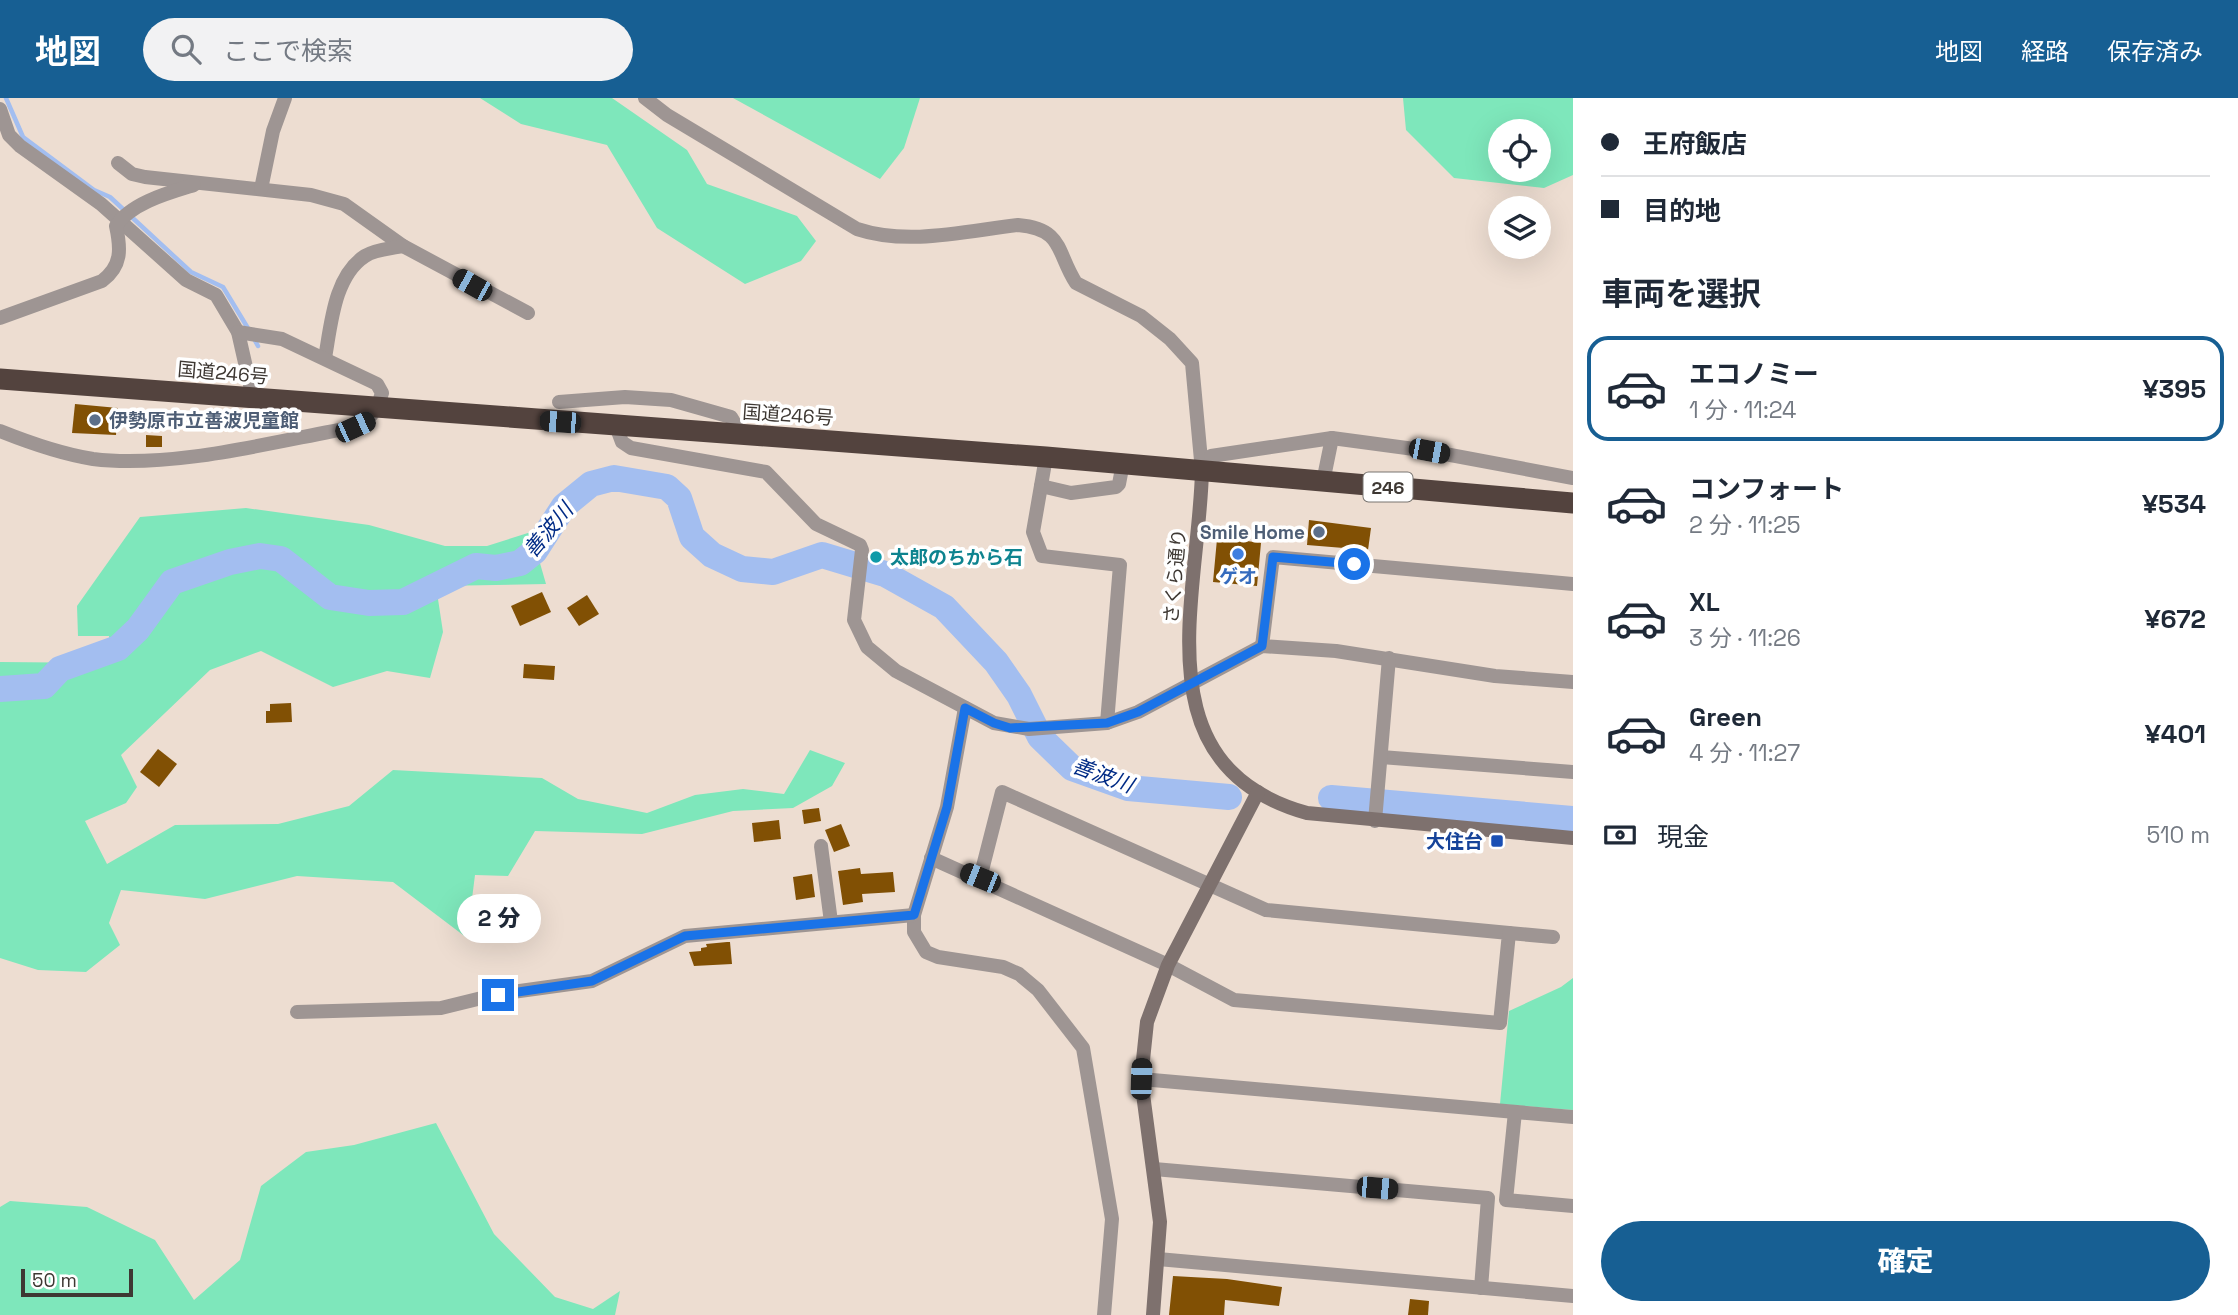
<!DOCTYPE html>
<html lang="ja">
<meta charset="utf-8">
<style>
body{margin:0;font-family:"Space Grotesk","Noto Sans JP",sans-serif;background:#f2f2f3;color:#1f2937;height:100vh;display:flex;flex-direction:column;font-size:26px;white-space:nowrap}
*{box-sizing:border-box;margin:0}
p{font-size:23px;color:#747a83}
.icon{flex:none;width:38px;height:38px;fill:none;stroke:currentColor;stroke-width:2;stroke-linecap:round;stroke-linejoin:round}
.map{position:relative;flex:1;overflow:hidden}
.sheet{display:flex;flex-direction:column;background:#fff;width:665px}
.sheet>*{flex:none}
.hud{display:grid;align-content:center;height:154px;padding:0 28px;background:#fff}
.controls{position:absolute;left:1488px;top:21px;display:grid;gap:14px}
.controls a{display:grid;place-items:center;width:63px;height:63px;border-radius:50%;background:#fff;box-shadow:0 7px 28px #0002;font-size:35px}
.scale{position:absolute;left:21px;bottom:18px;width:112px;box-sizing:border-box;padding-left:7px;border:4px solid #3e3833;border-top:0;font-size:19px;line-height:24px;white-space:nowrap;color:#3e3833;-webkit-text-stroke:5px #fff;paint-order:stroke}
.end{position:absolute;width:32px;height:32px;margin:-16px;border:9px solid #1a73e8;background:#fff;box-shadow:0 0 0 4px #fff}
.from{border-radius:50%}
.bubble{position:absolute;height:49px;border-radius:24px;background:#fff;box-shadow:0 7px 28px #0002;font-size:23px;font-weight:800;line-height:49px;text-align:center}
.car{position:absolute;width:21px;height:42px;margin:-21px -10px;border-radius:9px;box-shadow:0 0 5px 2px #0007;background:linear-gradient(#222 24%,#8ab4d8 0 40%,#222 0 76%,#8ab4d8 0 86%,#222 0)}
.hud b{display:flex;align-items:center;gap:24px;height:66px;font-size:26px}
.hud b+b{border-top:2px solid #e0e1e3}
.hud i{width:18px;height:18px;background:#1f2937}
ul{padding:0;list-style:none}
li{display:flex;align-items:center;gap:21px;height:105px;margin:0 14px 10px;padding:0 14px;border:4px solid transparent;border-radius:21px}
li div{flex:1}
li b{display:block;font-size:26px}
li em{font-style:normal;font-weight:800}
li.current{border-color:#175f93}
li>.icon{width:63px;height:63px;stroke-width:1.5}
h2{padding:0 28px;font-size:32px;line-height:84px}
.pay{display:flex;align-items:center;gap:18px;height:77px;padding:0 28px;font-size:26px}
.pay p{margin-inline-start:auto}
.cta{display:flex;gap:14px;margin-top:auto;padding:14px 28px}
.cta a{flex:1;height:80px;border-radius:42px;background:#175f93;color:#fff;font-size:28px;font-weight:800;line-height:80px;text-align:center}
header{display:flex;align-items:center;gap:42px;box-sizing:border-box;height:98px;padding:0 35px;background:#175f93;color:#fff}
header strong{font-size:33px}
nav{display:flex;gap:38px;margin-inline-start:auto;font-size:24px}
.search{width:490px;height:63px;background:#f2f2f3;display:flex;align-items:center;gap:18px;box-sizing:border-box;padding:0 24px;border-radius:38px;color:#747a83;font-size:26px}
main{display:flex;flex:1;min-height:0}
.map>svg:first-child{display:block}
.green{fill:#7ee7bb;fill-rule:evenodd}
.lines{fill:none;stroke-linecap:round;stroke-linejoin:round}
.stream{stroke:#a3bef0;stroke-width:4.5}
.river{stroke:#a3bef0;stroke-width:26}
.building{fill:#815004}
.street{stroke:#9e9593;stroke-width:14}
.secondary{stroke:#7e716e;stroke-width:14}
.highway{stroke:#53433e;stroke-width:21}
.route{stroke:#1a73e8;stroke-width:9}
.service-dot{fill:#5c6f8a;stroke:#fff;stroke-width:2.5}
.shop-dot{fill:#3f7fe0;stroke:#fff;stroke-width:2.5}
.culture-dot{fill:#0f9aa8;stroke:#fff;stroke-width:2.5}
.transit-dot{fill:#1a4fb4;stroke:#fff;stroke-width:2.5}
.labels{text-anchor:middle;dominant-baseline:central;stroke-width:7;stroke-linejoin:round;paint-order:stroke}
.shield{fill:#fff;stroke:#787470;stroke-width:2}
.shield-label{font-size:18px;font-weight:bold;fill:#3e3833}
.street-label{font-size:19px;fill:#3e3833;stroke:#fff}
.service-label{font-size:19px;font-weight:bold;fill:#4e5e75;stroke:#fff;text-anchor:start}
.culture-label{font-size:19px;font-weight:bold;fill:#0d838f;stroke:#fff;text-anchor:start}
.shop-label{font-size:19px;font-weight:bold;fill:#366cbe;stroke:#fff}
.transit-label{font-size:19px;font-weight:bold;fill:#164399;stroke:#fff;text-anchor:end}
.water-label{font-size:21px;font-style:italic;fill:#002b86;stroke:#fff}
</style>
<header>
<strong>地図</strong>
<div class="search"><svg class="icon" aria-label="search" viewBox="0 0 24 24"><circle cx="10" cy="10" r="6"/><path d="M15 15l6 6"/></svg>ここで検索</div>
<nav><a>地図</a><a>経路</a><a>保存済み</a></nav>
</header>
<main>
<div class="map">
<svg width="1573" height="1217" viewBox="0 0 1573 1217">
<rect width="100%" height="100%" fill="#edddd1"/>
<g class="green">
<path d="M480,0H612L687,52L707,86L797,118L816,143L801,163L745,186L657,130L607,47L521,26Z"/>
<path d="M733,0H920L904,50L880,81Z"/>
<path d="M1403,0H1573V77L1544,90L1454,80L1406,32ZM1500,33H1538V72H1500Z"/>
<path d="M246,410L369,427L445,448H487L531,434L546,486L436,488L443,534L430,580L387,573L333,589L261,553L210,572L121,657L137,689L126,705L85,723L107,766L175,727L278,726L349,708L393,672L542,680L578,701L647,715L695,697L743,691L784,696L810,652L845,665L832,688L793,710L733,713L642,736L535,733L508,778L475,777L467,840L393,784L297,778L205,801L121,792L109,825L120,847L86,874L38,872L0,860V564L112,565L109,538H78L77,508L140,419Z"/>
<path d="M1573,880V1012L1500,1006L1509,913L1561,889Z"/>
<path d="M436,1025L494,1136L555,1199L593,1211L620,1193L615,1217H0V1109L10,1103L87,1109L155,1142L194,1202L240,1162L261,1088L306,1054L354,1047Z"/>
</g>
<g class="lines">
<g class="stream">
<path d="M6,0L23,39L94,92L110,99L191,174L223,189L249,232"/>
<path d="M253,239L258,248"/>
</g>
<g class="river">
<path d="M0,591L44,588L60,571L118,550L138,531L172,484L230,464L260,458L281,461L330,499L369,505L403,504L476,468L496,470L520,465L535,453L564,408L591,386L614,380L667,389L679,400L692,439L712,457L742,471L773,474L822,457L885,476L944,509L996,564L1019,597L1040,639L1072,670L1128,690L1229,699"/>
<path d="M1331,700L1573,721"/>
</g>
</g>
<g class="building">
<path d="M75,306L118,310L116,337L72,335Z"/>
<path d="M146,337L162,338V349H146Z"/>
<path d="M1309,422L1371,430L1368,452L1307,447Z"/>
<path d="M1233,435L1247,437V443L1261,445L1257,488L1213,484L1217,441L1232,442Z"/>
<path d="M542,494L551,514L520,528L511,508Z"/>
<path d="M587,497L599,516L579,528L567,510Z"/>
<path d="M524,566L555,568L554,582L523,580Z"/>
<path d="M291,605L292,624L266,625V613H270V606Z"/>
<path d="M158,651L177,666L159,689L140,674Z"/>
<path d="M819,710L821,723L804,726L802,712Z"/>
<path d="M779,722L781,741L754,744L752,725Z"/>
<path d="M841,726L850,748L834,754L825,732Z"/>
<path d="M860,770L861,776L893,774L895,794L862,796L863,804L843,807L838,773Z"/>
<path d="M812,776L815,799L796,802L793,779Z"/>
<path d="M727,844H730L732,866L694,868L689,854L701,853V850L707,849L706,846Z"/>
<path d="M1173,1178L1227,1181L1282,1189L1279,1208L1225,1202L1224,1217H1169Z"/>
<path d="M1410,1201L1429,1203L1428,1217H1408Z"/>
</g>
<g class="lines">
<g class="street">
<path d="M645,0L667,17L857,131C908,148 966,133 1018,127C1064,131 1056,154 1076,185L1141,218L1170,241L1192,265L1202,373"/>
<path d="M0,11L9,37L20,48L101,106L186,182L216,197L238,234L253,300"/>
<path d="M118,65L132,76L145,79L311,97L344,106L403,148L528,215"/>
<path d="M261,91L273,33L285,0"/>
<path d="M0,220L102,183C122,168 121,151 116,128C131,105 168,95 194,87"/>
<path d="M325,260C331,227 334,178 365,158C376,151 390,151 403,148"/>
<path d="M559,304L625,299L671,302L731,319L741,336"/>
<path d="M616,328L622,344L631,350L766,374L816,426L860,447L862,452L854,522L867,549L896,573L994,625L1029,631L1107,625L1138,614L1262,548L1336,553L1495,578L1573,584"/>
<path d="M0,333C30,345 61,356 93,361C173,371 276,343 355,329C371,321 377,312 382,295L377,286L282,241L238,234"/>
<path d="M1211,358L1332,340L1429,353L1573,380"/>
<path d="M1046,359L1033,434L1042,458L1120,467L1107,625"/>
<path d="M1323,384L1332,340"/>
<path d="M1041,388L1071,395L1116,389L1119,386L1123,365"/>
<path d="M1262,548L1273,459L1573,486"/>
<path d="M965,610L947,709L914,817V834L926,854L938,859L1003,869L1019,876L1038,892L1083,950L1112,1121L1104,1217"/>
<path d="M1381,659L1573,674"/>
<path d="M1375,723L1389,560"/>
<path d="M821,748L831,824"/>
<path d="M931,760L1168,867L1234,902L1500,925L1509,835L1266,812L1002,694L980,780"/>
<path d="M1509,835L1553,839"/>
<path d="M297,914L441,910L498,896L592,883L685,838L914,817"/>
<path d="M1141,981L1573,1019"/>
<path d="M1515,1014L1506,1102L1573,1108"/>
<path d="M1154,1071L1488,1100L1481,1190"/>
<path d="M1158,1161L1573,1198"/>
</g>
<g class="secondary">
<path d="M1202,373C1199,499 1139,668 1307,715L1573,740"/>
<path d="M1153,1217L1160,1124L1141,981L1147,924L1168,867L1258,694"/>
</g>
<path class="highway" d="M0,281L1046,359L1573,405"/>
</g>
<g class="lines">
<path class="route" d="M498,897L592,883L685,838L914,817L947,709L965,610L994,625L1010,630L1107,625L1138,614L1262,548L1273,459L1354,466"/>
</g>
<g class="service-dot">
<circle cx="95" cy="322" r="7"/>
<circle cx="1319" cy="434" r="7"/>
</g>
<circle class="shop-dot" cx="1238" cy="456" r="7"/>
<circle class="culture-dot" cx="876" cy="459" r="7"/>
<rect class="transit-dot" x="1490" y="736" width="14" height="14" rx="3.5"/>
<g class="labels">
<rect class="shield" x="1363.5" y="374.5" width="49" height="29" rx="5"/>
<g class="shield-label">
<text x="1388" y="389">246</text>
</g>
<g class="street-label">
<text transform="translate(223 275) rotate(5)">国道246号</text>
<text transform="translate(788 317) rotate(4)">国道246号</text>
<text transform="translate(1175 478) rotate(-85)">さくら通り</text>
</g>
<g class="service-label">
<text x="109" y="322">伊勢原市立善波児童館</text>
<text x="1305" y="434" text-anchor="end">Smile Home</text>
</g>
<g class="culture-label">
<text x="890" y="459">太郎のちから石</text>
</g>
<g class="shop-label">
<text x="1238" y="478">ゲオ</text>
</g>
<g class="transit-label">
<text x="1483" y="743">大住台</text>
</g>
<g class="water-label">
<text transform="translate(548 432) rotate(-50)">善波川</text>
<text transform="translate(1103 677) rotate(20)">善波川</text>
</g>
</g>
</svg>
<div class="controls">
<a><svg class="icon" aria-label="locate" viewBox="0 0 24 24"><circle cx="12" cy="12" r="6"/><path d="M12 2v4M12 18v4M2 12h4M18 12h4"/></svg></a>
<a><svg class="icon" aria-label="layers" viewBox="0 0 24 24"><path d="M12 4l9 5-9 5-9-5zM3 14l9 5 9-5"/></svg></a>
</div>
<div class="scale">50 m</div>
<i class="end from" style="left:1354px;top:466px"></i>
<i class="end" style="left:498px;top:897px"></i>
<div class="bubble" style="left:457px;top:796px;width:84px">2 分</div>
<i class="car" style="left:472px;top:187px;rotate:299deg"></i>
<i class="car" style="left:560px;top:324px;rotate:274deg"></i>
<i class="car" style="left:355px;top:329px;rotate:65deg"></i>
<i class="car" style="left:1429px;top:353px;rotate:101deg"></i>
<i class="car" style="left:980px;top:780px;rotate:292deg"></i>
<i class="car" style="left:1141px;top:981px;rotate:2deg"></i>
<i class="car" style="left:1377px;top:1090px;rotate:95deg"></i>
</div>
<section class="sheet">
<div class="hud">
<b><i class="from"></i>王府飯店</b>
<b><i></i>目的地</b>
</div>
<h2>車両を選択</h2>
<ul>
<li class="current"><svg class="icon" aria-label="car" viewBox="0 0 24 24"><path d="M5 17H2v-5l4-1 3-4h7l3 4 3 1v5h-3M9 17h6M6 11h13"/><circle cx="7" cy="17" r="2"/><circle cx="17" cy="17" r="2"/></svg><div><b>エコノミー</b><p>1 分 · 11:24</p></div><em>¥395</em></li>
<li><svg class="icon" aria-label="car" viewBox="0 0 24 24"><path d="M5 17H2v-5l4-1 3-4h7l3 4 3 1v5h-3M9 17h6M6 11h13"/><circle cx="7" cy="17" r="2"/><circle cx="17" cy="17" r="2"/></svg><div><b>コンフォート</b><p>2 分 · 11:25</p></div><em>¥534</em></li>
<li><svg class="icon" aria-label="car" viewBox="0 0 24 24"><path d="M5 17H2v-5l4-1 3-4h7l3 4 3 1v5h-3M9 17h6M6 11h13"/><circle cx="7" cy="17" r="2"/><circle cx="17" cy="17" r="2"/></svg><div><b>XL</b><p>3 分 · 11:26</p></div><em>¥672</em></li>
<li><svg class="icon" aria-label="car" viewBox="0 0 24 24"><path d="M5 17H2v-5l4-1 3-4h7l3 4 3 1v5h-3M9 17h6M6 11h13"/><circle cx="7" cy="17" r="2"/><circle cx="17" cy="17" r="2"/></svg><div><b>Green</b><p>4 分 · 11:27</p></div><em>¥401</em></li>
</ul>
<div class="pay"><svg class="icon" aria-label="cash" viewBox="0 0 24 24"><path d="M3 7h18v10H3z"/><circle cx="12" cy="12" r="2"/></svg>現金<p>510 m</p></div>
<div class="cta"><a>確定</a></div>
</section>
</main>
